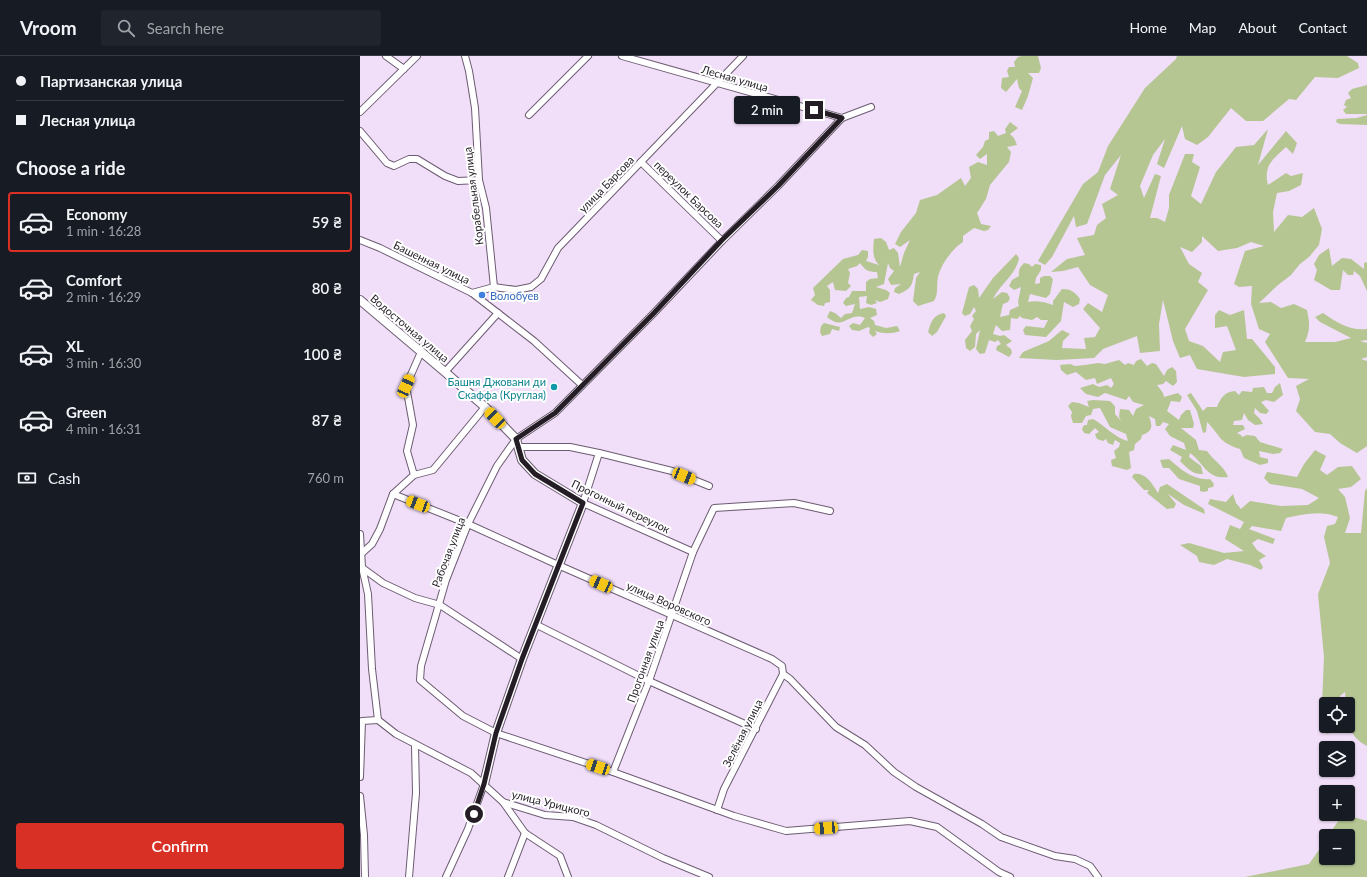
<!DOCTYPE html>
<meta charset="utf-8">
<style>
body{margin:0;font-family:Lato,sans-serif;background:#20242c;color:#f1f3f6;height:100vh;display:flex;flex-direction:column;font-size:15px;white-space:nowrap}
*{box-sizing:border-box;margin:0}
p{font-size:13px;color:#9ea1a6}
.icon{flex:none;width:22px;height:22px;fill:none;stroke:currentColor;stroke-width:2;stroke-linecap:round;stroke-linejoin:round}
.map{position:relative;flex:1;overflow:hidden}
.side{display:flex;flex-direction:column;background:#171b24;width:360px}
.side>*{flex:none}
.top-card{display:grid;align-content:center;height:88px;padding:0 16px;background:#171b24}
.buttons{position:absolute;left:959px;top:641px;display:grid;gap:8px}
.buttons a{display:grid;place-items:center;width:36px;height:36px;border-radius:4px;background:#171b24;box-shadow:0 1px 3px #0004;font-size:20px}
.end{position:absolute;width:18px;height:18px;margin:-9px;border:5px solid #241d26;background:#fff;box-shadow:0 0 0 2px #fff}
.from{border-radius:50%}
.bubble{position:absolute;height:28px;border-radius:4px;background:#171b24;box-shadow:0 1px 3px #0004;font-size:13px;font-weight:600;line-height:28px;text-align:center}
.car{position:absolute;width:12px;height:24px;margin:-12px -6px;border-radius:5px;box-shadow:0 0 3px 1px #0007;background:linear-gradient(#f5c518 24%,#345 0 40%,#f5c518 0 76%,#345 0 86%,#f5c518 0)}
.top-card b{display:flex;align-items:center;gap:14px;height:38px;font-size:15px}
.top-card b+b{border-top:1px solid #363941}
.top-card i{width:10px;height:10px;background:#f1f3f6}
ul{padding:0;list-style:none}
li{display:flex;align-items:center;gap:12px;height:60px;margin:0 8px 6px;padding:0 8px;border:2px solid transparent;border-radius:4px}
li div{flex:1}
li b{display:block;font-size:15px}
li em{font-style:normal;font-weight:600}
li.on{border-color:#d93025}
li>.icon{width:36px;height:36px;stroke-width:1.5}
h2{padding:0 16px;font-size:18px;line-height:48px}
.pay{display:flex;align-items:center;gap:10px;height:44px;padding:0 16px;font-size:15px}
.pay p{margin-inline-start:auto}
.action{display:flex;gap:8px;margin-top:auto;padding:8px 16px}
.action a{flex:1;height:46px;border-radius:4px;background:#d93025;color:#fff;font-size:16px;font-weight:600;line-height:46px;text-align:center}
header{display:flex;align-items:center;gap:24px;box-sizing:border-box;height:56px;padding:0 20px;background:#171b24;border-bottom:1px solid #363941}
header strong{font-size:19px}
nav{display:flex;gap:22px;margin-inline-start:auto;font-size:14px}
.search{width:280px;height:36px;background:#20242c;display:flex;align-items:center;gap:10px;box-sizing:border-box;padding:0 14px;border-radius:4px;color:#9ea1a6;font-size:15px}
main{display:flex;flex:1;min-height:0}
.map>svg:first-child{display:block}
.green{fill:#b5c693}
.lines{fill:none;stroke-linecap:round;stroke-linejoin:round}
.minor-casing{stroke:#6c5c72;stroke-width:8}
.tertiary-casing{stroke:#6c5c72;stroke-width:10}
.minor{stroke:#fff;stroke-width:6}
.tertiary{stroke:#fff;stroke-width:8}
.route{stroke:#241d26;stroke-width:5}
.shop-dot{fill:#3f7fe0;stroke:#fff;stroke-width:1.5}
.culture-dot{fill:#0f9aa8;stroke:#fff;stroke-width:1.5}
.labels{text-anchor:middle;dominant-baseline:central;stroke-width:4;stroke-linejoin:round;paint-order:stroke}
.street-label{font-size:11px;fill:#241d26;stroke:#fff}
.shop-label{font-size:11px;fill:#366cbe;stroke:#fff;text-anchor:start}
.culture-label{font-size:11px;fill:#0d838f;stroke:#fff;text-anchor:end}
</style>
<header>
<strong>Vroom</strong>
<div class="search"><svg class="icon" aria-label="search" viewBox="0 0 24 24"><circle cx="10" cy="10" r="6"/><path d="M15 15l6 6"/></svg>Search here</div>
<nav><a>Home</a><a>Map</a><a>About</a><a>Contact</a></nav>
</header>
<main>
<section class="side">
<div class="top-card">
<b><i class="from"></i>Партизанская улица</b>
<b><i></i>Лесная улица</b>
</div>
<h2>Choose a ride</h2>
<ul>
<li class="on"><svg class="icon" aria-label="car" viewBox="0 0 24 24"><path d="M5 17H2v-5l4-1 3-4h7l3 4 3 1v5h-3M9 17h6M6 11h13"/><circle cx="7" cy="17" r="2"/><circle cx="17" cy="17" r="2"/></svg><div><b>Economy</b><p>1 min · 16:28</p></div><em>59 ₴</em></li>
<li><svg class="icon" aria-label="car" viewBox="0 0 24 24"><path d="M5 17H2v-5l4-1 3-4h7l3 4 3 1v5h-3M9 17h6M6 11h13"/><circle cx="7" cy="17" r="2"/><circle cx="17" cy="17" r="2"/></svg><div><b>Comfort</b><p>2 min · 16:29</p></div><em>80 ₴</em></li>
<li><svg class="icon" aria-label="car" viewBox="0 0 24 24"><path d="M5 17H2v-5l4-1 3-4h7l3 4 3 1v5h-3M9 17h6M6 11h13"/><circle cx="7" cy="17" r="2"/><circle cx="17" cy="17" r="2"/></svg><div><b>XL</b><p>3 min · 16:30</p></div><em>100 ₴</em></li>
<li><svg class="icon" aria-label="car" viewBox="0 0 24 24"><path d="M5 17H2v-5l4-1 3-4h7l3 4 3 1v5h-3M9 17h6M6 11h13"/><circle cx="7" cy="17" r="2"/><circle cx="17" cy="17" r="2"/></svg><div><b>Green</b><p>4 min · 16:31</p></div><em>87 ₴</em></li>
</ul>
<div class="pay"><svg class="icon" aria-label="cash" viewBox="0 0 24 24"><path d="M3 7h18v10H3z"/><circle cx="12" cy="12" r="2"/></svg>Cash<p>760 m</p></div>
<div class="action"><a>Confirm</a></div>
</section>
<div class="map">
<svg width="1007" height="821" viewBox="0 0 1007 821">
<rect width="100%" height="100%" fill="#f1def8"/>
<g class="green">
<path d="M662,0H678L681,12L679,17H668L673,22L668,40L662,54L655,51L662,35L659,32L657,23L646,36L641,32L642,22L649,21L647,15L649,11H655L654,6L658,1Z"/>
<path d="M817,0H987L998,7L999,12L978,22L955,21L936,44L929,43L903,65H886L871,52L848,81L837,89L825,83L822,70L804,112L797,108L805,83L793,99L780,130L784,142L795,118L801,120L790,162H797L805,166L809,152V139L825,98H834L832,106L840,111L831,140L841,148L856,116L876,91L894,89L908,73L898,109L926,75L937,87L933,98L926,91C913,103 903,110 908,129L926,117L931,120L943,117L941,129L929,135L917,137L913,156L914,176L928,159L942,161L954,152L962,173L959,189L949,201L940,208L931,219L918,229L899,247L911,246L921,252L934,248L947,254C950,268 950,274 945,286H975L991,282L960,266L955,261L963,257C976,266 990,275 1007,273V284L1000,285L1007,287V301L1001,303L1007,305V390L997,397L980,387L970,378L955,376L936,355L940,343L936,330L949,323L928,322L905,286L910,278L899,273L891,248L892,230L879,231L874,228L885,195L904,190L891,186L877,192L858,195L842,180V186L832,196L820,191L829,208L842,217L838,226L848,234L825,273L829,285L843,290L860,306L863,296L876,294L867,270L855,272V259L859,254L870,259L884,254L887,283H892L915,311V318L884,321L837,313L830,299L820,302L813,285L803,244L799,268L800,295L780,297L777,280L743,293L734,302L697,304L659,302L663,296L689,285L702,274L710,278L703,285L702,292L726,293L724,282L735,281L740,272L723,253L728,247L742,256L748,239L730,229L718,211L703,215L691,216L707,203L725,199L717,182L734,179L737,169L746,162L742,148L758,139L750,133L761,99L745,119L727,168L716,171L714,160L692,201L685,209L678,205L723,128L738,116L748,90L785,32L816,3Z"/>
<path d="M1007,29V58H986L983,54L987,51L984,49L986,44L991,42L988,37L992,33Z"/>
<path d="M1007,59V69L980,68L976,66L977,63L997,62Z"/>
<path d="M650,66L658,72L650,78L654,82L657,89L647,91L651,96L649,106L630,129L626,143L617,157L621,168L631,170L628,174L624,175L614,172L603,180V186C593,192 581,208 578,221C576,229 579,237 574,245L558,250L553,245L556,222L560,216L554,218C552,231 550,233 539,238L534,236L535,232L541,228L531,229L528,223L534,215L530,212L528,207L524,228L516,231L526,234L530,237L528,243L520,246L515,244L517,247L511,249L506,247L507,240L499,241L500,253L509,251L516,253L517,259L510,262L514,265L515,269L526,272L537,270L540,275C531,278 524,278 515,275L517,278L513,281L509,277L510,272L508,271L499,275L492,274L489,270L493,267L500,269L505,262C487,255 485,276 467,261L470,255L475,257L481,262L485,258L492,257L495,248L486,250L483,247L486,242L489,241L492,235H506V226L510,223L518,222L517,216C508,216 505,214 500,207L497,210L488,213L490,217L488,227L491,230L486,235L475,234L473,226L467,230L470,234V246L465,247L464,250L458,249L451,244L455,239L453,232L483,203L498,199L502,194L508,195V201L506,205L519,209C512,202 513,193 514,183L521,182L526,186L529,194L534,192L538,197L540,211L544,197L550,184L540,191L535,188L541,176L556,157L560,144L577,139L601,122L605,130L611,122L609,111L618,106L627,109V98L620,103L616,99L623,91L625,85L629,83V76L634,75L638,80L646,77L645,73Z"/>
<path d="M969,192L972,210L982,202L991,203L1004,213V207L1007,206V235L1000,220L994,215L993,219H988L983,214L980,234H971L954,224L957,214L954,208L959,199Z"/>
<path d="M656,198L659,202C656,219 640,228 633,243L642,236L647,237L650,242L648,246L643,248L640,261L649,259L650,254L659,250L658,246L661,231L654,234L649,230L652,224L659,220C658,214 660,211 664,207L669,208L672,211L675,208L681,209V214L676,222L675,228L680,227V222L684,220H690L693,223L690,238L686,242L670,238L668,246C677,244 685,246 693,249V245L702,233C711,233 715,236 720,243L719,248L713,251L704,246L701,265L686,281L665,279L663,274L666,270L684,272L688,264H681L677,261L672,264L662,262L660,260L657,263L651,262L650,274L642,275L636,269L633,278L640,280L644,279L652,285L646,289L651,293L652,297L649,301L636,294L637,290L641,288L638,284L635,286L629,284L625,297L620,298L616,293L620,274L616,278L615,291L610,295L606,292L605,284L612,275L610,270L614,263L612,260L616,255L614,251L610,258L605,260L602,257L609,231L614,229L618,233L619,242L633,222Z"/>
<path d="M584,257L586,260L577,276L572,280L568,276C571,266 573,259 584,257Z"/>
<path d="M464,267L480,271L479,275L472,273L470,278L462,280L460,276L461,270Z"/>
<path d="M781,303L787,310L792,307L796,308L804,320L807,314L812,311L816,315L817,326L813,330L806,325L803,328L797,329L803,337L804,341L818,337L822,341L820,346L811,345L807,355L819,364L821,359L826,354H830L834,368L833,372H821L836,384L839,394L847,395C853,404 865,411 868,421C847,424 844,407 830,397L829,401L841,410L843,418C833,419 827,412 820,405L822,401L810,394L813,389L826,394L824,387L810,380L805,373L809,368L803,366L800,370H796L795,363L789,360C792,369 794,375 782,379L781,383L775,388L774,394L769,396L771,412L767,414L752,410L751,404L756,402L754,395L759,391L760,387L755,384L753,389L748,387L746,383L743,385L737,383L735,378L739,376L735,372L729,378L724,377L722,373L724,369H727L728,364L733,363C744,369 755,382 768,385L766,378L750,371L740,352L733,353L731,359L726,360L722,367H713L711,360L712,356L708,350L712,346L719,347L729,351L727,345L733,344L750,345L755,350V358L761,365L759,361L760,353L769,354L773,360L776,353L784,349L773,346L769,340L766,344L745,337L738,341L726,338L720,332L733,328L739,331L747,329L751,332L754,328L751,322L737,328L735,322L726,324L716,316L707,319L701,314L700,309L710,308L715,310L725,309L738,307L745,308L759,304L765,309L768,307L774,309L776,305Z"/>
<path d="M920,327L923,339L914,346L906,344L901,346L909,355L906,358L900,357L895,352L894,357L900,363L903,368L895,369L888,364L884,357L882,364L874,365L873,369H883L885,373L877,377L881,379L882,381L887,379L895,380L900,386L923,393L920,397L913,398L899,395L900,401L908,403V407L900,409L884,402L880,393C858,386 861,380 847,366L846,376L843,377L837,355L827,339L831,337L843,355L847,351H857C861,341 865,336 875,335L879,339L882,335L892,336L893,332L904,331L907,337H912L915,331Z"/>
<path d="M955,394L966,400L960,414L967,419L978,411L992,410L1001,423L991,431L978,433L985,441L990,462L985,477H1001L1005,435L1007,432V690C988,680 988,668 988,648H986L985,636L980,640L979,648H966V670H976L975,676L966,678L962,648L964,601L958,538L970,507L964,481L967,470L975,468L978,461C960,454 944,458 926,462L921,475L892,470L889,473L915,483L913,488L898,483L892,487L897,494L906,500L899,504L903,511L901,514L890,509L867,503L854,509L839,506L837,500L820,489L829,487L864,497L884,495L865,483L870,469L880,473L884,466L848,448L850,443L866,446L873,438L876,447L881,453L890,445L921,450L948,449L959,442L942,433L910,428L904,422L907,416L937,421L944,408Z"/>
<path d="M809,403C820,413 834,425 850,423L854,428L853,431L848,432V435L843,436L840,435V430L819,423L809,412H803L800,404Z"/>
<path d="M774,418C786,416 793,429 798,437L800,431L807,428L844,453L845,458L824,449L808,438L816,448L814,452L807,453L787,437L789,434H784L772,421Z"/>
<path d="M983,758L1007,765V821H885L949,808L966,784V802H988V780H968Z"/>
</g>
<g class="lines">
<g class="minor-casing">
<g id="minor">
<path d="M26,0L44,13"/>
<path d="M105,0L109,15L115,52L119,124L126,152L134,231"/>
<path d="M262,0L482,62"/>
<path d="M511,51L482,62L418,130L362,185L294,257L195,357L156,383L137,410L108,468L86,524L61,610L60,624L103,660L136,677L253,716L374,760L426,775L550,765L577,771L639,816L650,821"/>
<path d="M0,56L57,0"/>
<path d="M169,59L228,0"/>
<path d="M0,75L27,107L34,110L49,103H57L85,120L98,125L119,124"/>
<path d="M281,106L362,185"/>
<path d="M0,184L20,192L112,237L174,285L222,329"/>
<path d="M112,237L134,231L156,234L171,231L181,223L198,192L383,0"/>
<path d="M85,316L138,257"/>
<path d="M158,391H210L239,397L312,415L349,430"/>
<path d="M239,397L223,447L333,496"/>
<path d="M54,419L47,395L53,369L46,330L61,296"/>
<path d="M33,438L108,468L198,509L412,603L422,610L423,618L364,733L357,754"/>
<path d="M0,478L2,511L8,538L12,613L18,664"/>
<path d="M1,498L12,488L20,473L33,438L54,419L73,414L125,351"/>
<path d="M1,511L23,527L55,542L80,549L162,603"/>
<path d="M175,568L289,625L396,673"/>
<path d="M423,618L430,623L476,671L505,689L534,716L556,731L622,768L641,781L695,800L715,803L730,810L738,821"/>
<path d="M18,664L36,678L111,717L143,746L185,759L213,761L236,769L303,802L349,821"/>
<path d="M253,716L289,625L333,496L354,452L434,447L470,455"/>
<path d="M0,721L2,665L18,664"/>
<path d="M0,740L4,779L5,821"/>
<path d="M143,746L165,777L200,800L208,821"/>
<path d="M49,821L56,737L55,689"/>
<path d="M86,821L108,773L124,728"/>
<path d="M148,821L165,777"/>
</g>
</g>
<g class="tertiary-casing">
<path id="tertiary" d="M0,244L85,316L125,351L156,383L162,404L175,418L223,447L162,603L136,677L124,728"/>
</g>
<use href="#minor" class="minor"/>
<use href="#tertiary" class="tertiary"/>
</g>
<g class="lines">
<path class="route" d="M114,758L124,728L136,677L162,603L223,447L175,418L162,404L156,383L195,357L294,257L362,184L418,130L482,62L454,54"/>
</g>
<circle class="shop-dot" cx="122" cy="239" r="4"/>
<circle class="culture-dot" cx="194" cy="331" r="4"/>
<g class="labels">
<g class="street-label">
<text transform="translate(375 22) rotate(16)">Лесная улица</text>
<text transform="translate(246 128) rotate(-46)">улица Барсова</text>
<text transform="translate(329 138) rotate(44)">переулок Барсова</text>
<text transform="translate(113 140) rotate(-97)">Корабельная улица</text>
<text transform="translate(72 206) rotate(26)">Башенная улица</text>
<text transform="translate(50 272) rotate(40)">Водосточная улица</text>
<text transform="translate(261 450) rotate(26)">Прогонный переулок</text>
<text transform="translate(88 496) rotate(-69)">Рабочая улица</text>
<text transform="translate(309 547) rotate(24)">улица Воровского</text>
<text transform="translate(285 605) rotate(-70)">Прогонная улица</text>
<text transform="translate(382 677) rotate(-63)">Зелёная улица</text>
<text transform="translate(191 747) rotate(14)">улица Урицкого</text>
</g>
<g class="shop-label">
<text x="130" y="239">Волобуев</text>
</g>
<g class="culture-label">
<text x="186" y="325">Башня Джовани ди<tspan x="186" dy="13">Скаффа (Круглая)</tspan></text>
</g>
</g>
</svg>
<div class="buttons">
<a><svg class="icon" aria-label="locate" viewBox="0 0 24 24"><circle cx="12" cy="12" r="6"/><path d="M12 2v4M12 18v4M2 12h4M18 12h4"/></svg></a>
<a><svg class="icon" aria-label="layers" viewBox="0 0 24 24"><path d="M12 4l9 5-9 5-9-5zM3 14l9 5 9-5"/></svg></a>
<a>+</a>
<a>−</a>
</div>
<i class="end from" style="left:114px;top:758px"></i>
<i class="end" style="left:454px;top:54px"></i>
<div class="bubble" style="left:374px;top:40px;width:66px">2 min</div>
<i class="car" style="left:46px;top:330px;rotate:24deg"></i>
<i class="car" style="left:135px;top:362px;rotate:316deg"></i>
<i class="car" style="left:324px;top:420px;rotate:112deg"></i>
<i class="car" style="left:58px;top:448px;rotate:291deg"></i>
<i class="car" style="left:241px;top:528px;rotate:294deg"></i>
<i class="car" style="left:238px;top:711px;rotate:288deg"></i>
<i class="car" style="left:466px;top:772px;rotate:266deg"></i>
</div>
</main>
